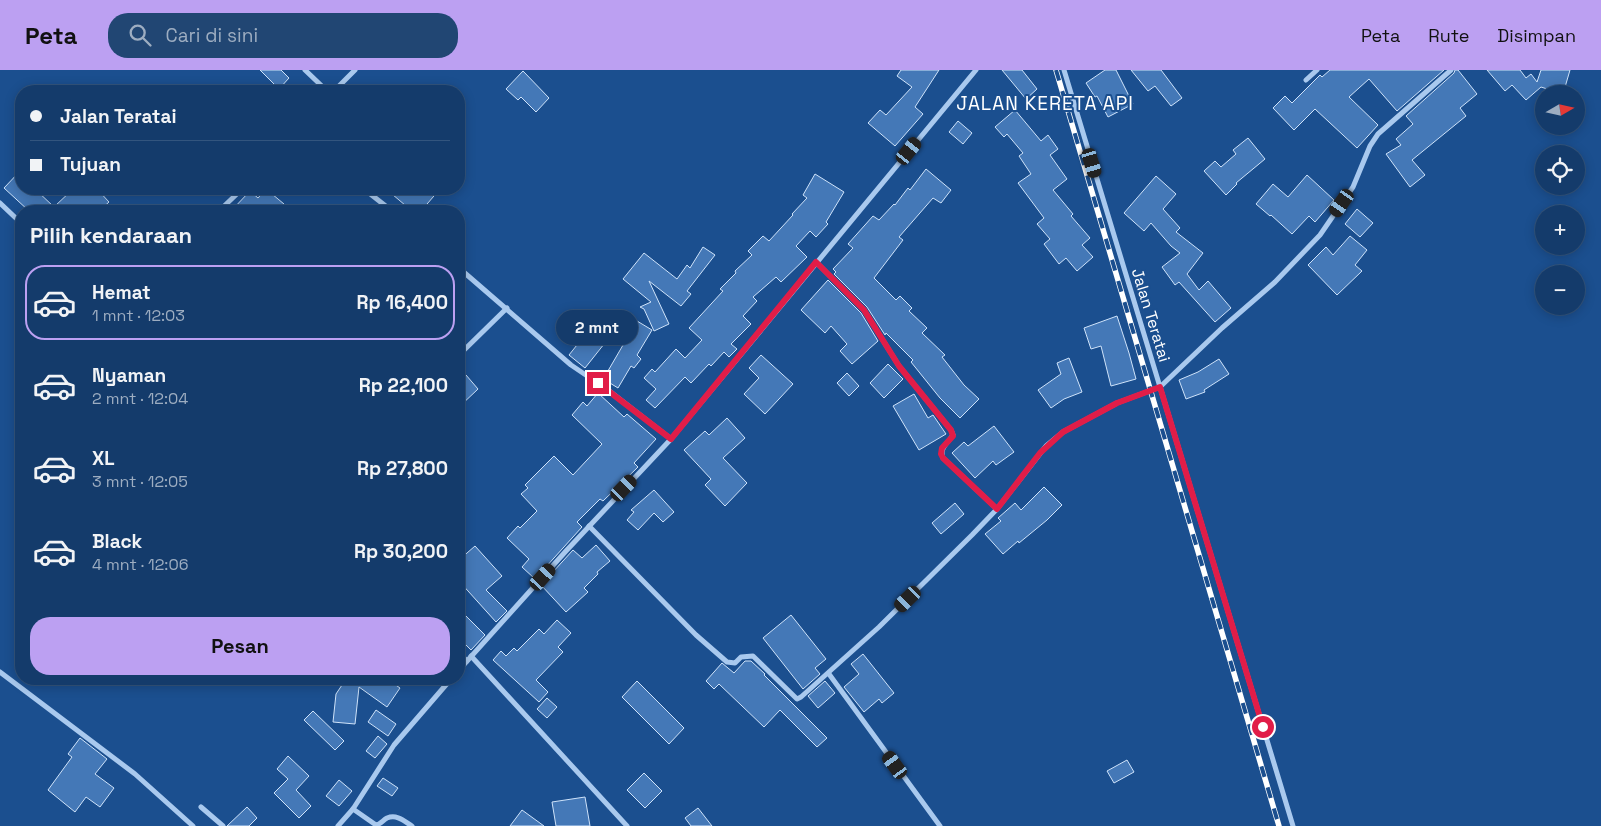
<!DOCTYPE html>
<html lang="id">
<meta charset="utf-8">
<style>
body{margin:0;font-family:"Space Grotesk",sans-serif;background:#214673;color:#f1f3f6;height:100vh;display:flex;flex-direction:column;font-size:19px;white-space:nowrap}
*{box-sizing:border-box;margin:0}
p{font-size:16px;color:#9dadc1}
.icon{flex:none;width:28px;height:28px;fill:none;stroke:currentColor;stroke-width:2;stroke-linecap:round;stroke-linejoin:round}
.map{position:relative;flex:1;overflow:hidden}
.sheet{position:absolute;left:15px;top:135px;width:450px;height:480px;display:flex;flex-direction:column;background:#143b6b;border-radius:20px;box-shadow:0 2px 12px #0003,0 0 0 1px #33557e}
.sheet>*{flex:none}
.top-card{position:absolute;left:15px;top:15px;width:450px;height:110px;border-radius:20px;box-shadow:0 2px 12px #0003,0 0 0 1px #33557e;display:grid;align-content:center;height:110px;padding:0 15px;background:#143b6b}
.needle{width:32px;rotate:81deg}
.tools{position:absolute;left:1535px;top:15px;display:grid;gap:10px}
.tools a{display:grid;place-items:center;width:50px;height:50px;border-radius:50%;background:#143b6b;box-shadow:0 2px 12px #0003,0 0 0 1px #33557e;font-size:25px}
.end{position:absolute;width:22px;height:22px;margin:-11px;border:6px solid #e11d48;background:#fff;box-shadow:0 0 0 2px #fff}
.from{border-radius:50%}
.bubble{position:absolute;height:35px;border-radius:18px;background:#143b6b;box-shadow:0 2px 12px #0003,0 0 0 1px #33557e;font-size:16px;font-weight:800;line-height:35px;text-align:center}
.car{position:absolute;width:15px;height:30px;margin:-15px -8px;border-radius:6px;box-shadow:0 0 4px 1px #0007;background:linear-gradient(#222 24%,#8ab4d8 0 40%,#222 0 76%,#8ab4d8 0 86%,#222 0)}
.top-card b{display:flex;align-items:center;gap:18px;height:48px;font-size:19px}
.top-card b+b{border-top:1px solid #33557e}
.top-card i{width:12px;height:12px;background:#f1f3f6}
ul{padding:0;list-style:none}
li{display:flex;align-items:center;gap:15px;height:75px;margin:0 10px 8px;padding:0 5px;border:2px solid transparent;border-radius:20px}
li div{flex:1}
li b{display:block;font-size:19px}
li em{font-style:normal;font-weight:800}
li.on{border-color:#bca0f2}
li>.icon{width:45px;height:45px;stroke-width:1.5}
h2{padding:0 15px;font-size:22px;line-height:60px}
.primary-button{display:flex;gap:10px;margin-top:auto;padding:10px 15px}
.primary-button a{flex:1;height:58px;border-radius:20px;background:#bca0f2;color:#111;font-size:20px;font-weight:800;line-height:58px;text-align:center}
header{display:flex;align-items:center;gap:30px;box-sizing:border-box;height:70px;padding:0 25px;background:#bca0f2;color:#111}
header strong{font-size:24px}
nav{display:flex;gap:28px;margin-inline-start:auto;font-size:18px}
.search{width:350px;height:45px;background:#214673;display:flex;align-items:center;gap:12px;box-sizing:border-box;padding:0 18px;border-radius:20px;color:#9dadc1;font-size:19px}
.map>svg:first-child{display:block}
.building{fill:#4478b7;stroke:#cfe3fa}
.lines{fill:none;stroke-linecap:round;stroke-linejoin:round}
.minor{stroke:#a9c9ee;stroke-width:5}
.rail-casing{stroke:#fff;stroke-width:5.5}
.rail{stroke:#1b4f8f;stroke-width:4;stroke-dasharray:11;stroke-linecap:butt}
.route{stroke:#e11d48;stroke-width:6}
.labels{text-anchor:middle;dominant-baseline:central;stroke-width:4;stroke-linejoin:round;paint-order:stroke}
.street-label{font-size:16px;fill:#fff;stroke:#1b4f8f}
.quarter-label{font-size:19px;letter-spacing:1px;fill:#fff;stroke:#1b4f8f}
</style>
<header>
<strong>Peta</strong>
<div class="search"><svg class="icon" aria-label="search" viewBox="0 0 24 24"><circle cx="10" cy="10" r="6"/><path d="M15 15l6 6"/></svg>Cari di sini</div>
<nav><a>Peta</a><a>Rute</a><a>Disimpan</a></nav>
</header>
<div class="map">
<svg width="1601" height="756" viewBox="0 0 1601 756">
<rect width="100%" height="100%" fill="#1b4f8f"/>
<g class="building">
<path d="M260,0H281L289,8L279,19Z"/>
<path d="M901,0H939L915,37L923,44L895,76L868,53L880,40L886,45L912,17L897,6Z"/>
<path d="M1002,0H1022L1037,19L1026,29Z"/>
<path d="M1105,0H1116L1133,34L1108,47L1097,26L1095,27L1086,13Z"/>
<path d="M1131,0H1161L1182,28L1171,36L1155,16L1148,21Z"/>
<path d="M1330,0H1444L1397,41L1369,9L1349,27L1378,55L1357,78L1315,39L1294,60L1273,38L1285,26L1292,33L1320,5L1322,7Z"/>
<path d="M1455,0H1458L1477,24L1460,38L1466,46L1412,90L1425,105L1410,117L1386,84L1401,75L1396,69L1413,54L1406,46L1454,3Z"/>
<path d="M1487,0H1520L1526,8L1531,4L1537,12L1541,0H1570L1563,24L1541,17L1526,30L1512,15L1505,21Z"/>
<path d="M523,1L549,28L536,42L521,27L518,30L506,19Z"/>
<path d="M1015,40L1041,71L1048,65L1058,79L1050,85L1067,109L1053,120L1073,144L1071,146L1090,168L1082,175L1093,187L1077,201L1066,188L1059,194L1044,174L1050,169L1037,154L1044,148L1018,113L1031,104L1019,86L1023,83L1007,64L1004,67L995,57Z"/>
<path d="M958,51L972,63L963,74L949,62Z"/>
<path d="M1248,68L1265,89L1236,113L1237,114L1226,125L1204,101L1215,91L1221,97L1236,84L1233,80Z"/>
<path d="M926,99L951,120L941,133L933,128L899,167L903,170L874,208L896,230L900,226L912,238L909,241L927,258L922,263L945,285L942,287L964,315L979,329L960,348L940,328L911,292L913,290L886,263L885,265L867,237L834,204L836,202L833,199L853,178L848,174L873,146L879,150L894,134L895,135L908,118L910,120Z"/>
<path d="M21,100V119H35L54,137L73,119H97L109,132L99,141H29L4,118Z"/>
<path d="M815,104L844,122L826,152L828,154L816,167L810,161L796,176L807,187L781,212L776,207L753,227L757,231L743,246L751,254L731,274L737,279L729,287L724,282L711,296L709,294L691,313L685,307L655,338L646,330L656,319L644,308L652,299L655,302L676,279L685,288L702,270L689,258L723,221L720,219L736,203L735,201L752,185L748,181L763,166L769,171L793,145L792,144L807,128L803,125Z"/>
<path d="M1307,105L1334,130L1315,152L1309,146L1292,164L1271,145L1270,146L1256,134L1273,114L1288,127Z"/>
<path d="M1156,106L1176,124L1163,139L1180,158L1176,162L1203,183L1187,204L1199,220L1208,211L1231,238L1215,252L1179,212L1175,215L1162,197L1180,183L1171,176L1151,153L1144,161L1124,143Z"/>
<path d="M266,119L284,134L278,141H231L250,121L258,128Z"/>
<path d="M386,119H440L421,141H412Z"/>
<path d="M1357,139L1373,153L1360,167L1345,154Z"/>
<path d="M1350,166L1367,180L1355,195L1362,201L1337,225L1308,195L1326,177L1333,185Z"/>
<path d="M703,177L715,185L687,221L691,224L681,236L649,211L669,254L654,261L644,239L640,237L651,232L623,209L644,183L677,209L687,195L690,198Z"/>
<path d="M828,210L861,243L878,271L852,294L840,281L847,274L831,256L825,263L801,240Z"/>
<path d="M604,241L620,254L585,298L569,285Z"/>
<path d="M1117,246L1129,283L1136,309L1111,316L1101,276L1091,279L1084,258Z"/>
<path d="M637,251L652,260L637,285L641,289L634,298L631,296L618,318L605,310V306Z"/>
<path d="M761,285L793,314L765,344L744,324L759,308L749,298Z"/>
<path d="M1069,288L1082,322L1064,329L1051,338L1038,320L1061,304L1057,293Z"/>
<path d="M1219,289L1229,304L1204,320L1205,322L1186,329L1179,310L1198,302Z"/>
<path d="M888,294L903,309L884,328L870,313Z"/>
<path d="M847,303L859,316L849,326L837,313Z"/>
<path d="M466,305L478,319L459,337V311Z"/>
<path d="M598,323L624,347L627,344L656,369L634,393L638,397L603,431L600,429L577,452L582,457L535,509L522,497L529,489L507,468L518,456L520,458L537,441L521,424L528,418L525,415L554,386L573,405L602,374L572,345L583,332L587,336Z"/>
<path d="M914,324L928,348L933,345L946,364L919,380L893,336Z"/>
<path d="M727,348L745,368L723,388L747,413L725,436L705,415L711,409L684,380L705,361L709,365Z"/>
<path d="M994,356L1014,382L996,395L993,391L975,408L952,383L964,372L968,376Z"/>
<path d="M1044,417L1062,435L1047,450L1019,473L1018,471L1003,484L985,464L1001,451L998,448L1015,433L1021,440Z"/>
<path d="M654,420L674,442L663,452L654,443L638,460L627,450L634,442L631,440Z"/>
<path d="M955,433L964,444L941,464L932,453Z"/>
<path d="M596,475L610,491L597,502L598,504L584,518L588,522L566,542L541,515L573,480L582,488Z"/>
<path d="M475,476L502,506L486,520L507,541L496,552L459,511V490Z"/>
<path d="M459,539L485,565L471,580L459,568Z"/>
<path d="M791,545L826,589L815,598L820,604L803,619L763,568Z"/>
<path d="M557,550L571,563L558,577L563,582L536,610L548,622L539,632L493,590L501,581L506,586L514,578L517,581L539,559L544,564Z"/>
<path d="M863,584L894,623L882,633L879,629L864,642L844,617L859,604L851,594Z"/>
<path d="M745,591H751L765,604L764,605L827,668L817,677L780,640L764,657L719,614L714,619L706,611L722,593L734,603Z"/>
<path d="M346,609H387L400,618L387,637L359,617L355,654L333,652L336,624Z"/>
<path d="M637,611L684,658L669,674L622,627Z"/>
<path d="M825,611L835,623L818,638L808,626Z"/>
<path d="M547,628L557,637L547,648L537,639Z"/>
<path d="M376,640L396,654L388,666L368,652Z"/>
<path d="M313,641L344,671L335,680L304,650Z"/>
<path d="M378,666L387,674L375,688L366,681Z"/>
<path d="M80,668L107,689L95,704L114,718L100,737L86,727L75,742L48,720L72,687L68,684Z"/>
<path d="M288,686L309,706L296,720L311,736L299,748L274,723L288,709L277,699Z"/>
<path d="M1127,690L1134,702L1114,713L1107,701Z"/>
<path d="M644,703L662,721L645,738L627,720Z"/>
<path d="M383,708L398,718L392,726L377,716Z"/>
<path d="M339,710L352,721L339,736L326,726Z"/>
<path d="M585,727L590,756H556L552,732Z"/>
<path d="M247,737L257,748L249,756H227Z"/>
<path d="M698,738L712,756H691L685,748Z"/>
<path d="M522,740L544,756H510Z"/>
</g>
<g class="lines">
<g class="minor">
<path d="M305,0L327,21"/>
<path d="M1064,0L1293,756"/>
<path d="M1306,10L1317,0"/>
<path d="M334,21L355,0"/>
<path d="M364,119L392,141"/>
<path d="M0,133L21,153"/>
<path d="M219,141L242,119"/>
<path d="M816,192L864,240L899,296L951,360L953,365C948,373 939,378 943,388L997,439"/>
<path d="M459,198L571,295L608,320L671,369"/>
<path d="M459,285L507,238"/>
<path d="M589,456L696,565L727,592L735,593L741,587L753,586L797,629L801,627L879,557L972,465L997,439L1046,376L1063,362L1117,333L1160,317L1222,258L1275,212L1320,165L1353,117L1370,76L1378,64L1451,0"/>
<path d="M459,583L467,591"/>
<path d="M471,586L627,756"/>
<path d="M459,600L566,481L671,369L976,0"/>
<path d="M0,602L135,704L193,756"/>
<path d="M829,604L940,756"/>
<path d="M201,737L223,756"/>
<path d="M353,739L376,755C381,754 383,750 387,748C397,744 404,751 412,756"/>
<path d="M338,756L353,739L394,675L451,609"/>
</g>
<g class="rail-casing">
<path id="rail" d="M1056,0L1279,756"/>
</g>
<use href="#rail" class="rail"/>
</g>
<g class="lines">
<path class="route" d="M598,313L671,369L816,192L864,240L899,296L951,360L953,366L942,378L941,384L943,388L997,439L1040,383L1063,362L1117,333L1160,317L1263,657"/>
</g>
<g class="labels">
<g class="street-label">
<text transform="translate(1151 245) rotate(73)">Jalan Teratai</text>
</g>
<g class="quarter-label">
<text x="1045" y="33">JALAN KERETA API</text>
</g>
</g>
</svg>
<div class="tools">
<a><svg class="needle" viewBox="-14 -14 28 28"><path d="M0-13l5 13h-10z" fill="#e53935"/><path d="M0 13l5-13h-10z" fill="#9dadc1"/></svg></a>
<a><svg class="icon" aria-label="locate" viewBox="0 0 24 24"><circle cx="12" cy="12" r="6"/><path d="M12 2v4M12 18v4M2 12h4M18 12h4"/></svg></a>
<a>+</a>
<a>−</a>
</div>
<i class="end from" style="left:1263px;top:657px"></i>
<i class="end" style="left:598px;top:313px"></i>
<div class="bubble" style="left:556px;top:240px;width:82px">2 mnt</div>
<i class="car" style="left:909px;top:81px;rotate:39deg"></i>
<i class="car" style="left:1092px;top:93px;rotate:163deg"></i>
<i class="car" style="left:1342px;top:133px;rotate:215deg"></i>
<i class="car" style="left:624px;top:418px;rotate:44deg"></i>
<i class="car" style="left:543px;top:507px;rotate:42deg"></i>
<i class="car" style="left:908px;top:529px;rotate:226deg"></i>
<i class="car" style="left:895px;top:695px;rotate:324deg"></i>
<div class="top-card">
<b><i class="from"></i>Jalan Teratai</b>
<b><i></i>Tujuan</b>
</div>
<section class="sheet">
<h2>Pilih kendaraan</h2>
<ul>
<li class="on"><svg class="icon" aria-label="car" viewBox="0 0 24 24"><path d="M5 17H2v-5l4-1 3-4h7l3 4 3 1v5h-3M9 17h6M6 11h13"/><circle cx="7" cy="17" r="2"/><circle cx="17" cy="17" r="2"/></svg><div><b>Hemat</b><p>1 mnt · 12:03</p></div><em>Rp 16,400</em></li>
<li><svg class="icon" aria-label="car" viewBox="0 0 24 24"><path d="M5 17H2v-5l4-1 3-4h7l3 4 3 1v5h-3M9 17h6M6 11h13"/><circle cx="7" cy="17" r="2"/><circle cx="17" cy="17" r="2"/></svg><div><b>Nyaman</b><p>2 mnt · 12:04</p></div><em>Rp 22,100</em></li>
<li><svg class="icon" aria-label="car" viewBox="0 0 24 24"><path d="M5 17H2v-5l4-1 3-4h7l3 4 3 1v5h-3M9 17h6M6 11h13"/><circle cx="7" cy="17" r="2"/><circle cx="17" cy="17" r="2"/></svg><div><b>XL</b><p>3 mnt · 12:05</p></div><em>Rp 27,800</em></li>
<li><svg class="icon" aria-label="car" viewBox="0 0 24 24"><path d="M5 17H2v-5l4-1 3-4h7l3 4 3 1v5h-3M9 17h6M6 11h13"/><circle cx="7" cy="17" r="2"/><circle cx="17" cy="17" r="2"/></svg><div><b>Black</b><p>4 mnt · 12:06</p></div><em>Rp 30,200</em></li>
</ul>
<div class="primary-button"><a>Pesan</a></div>
</section>
</div>
